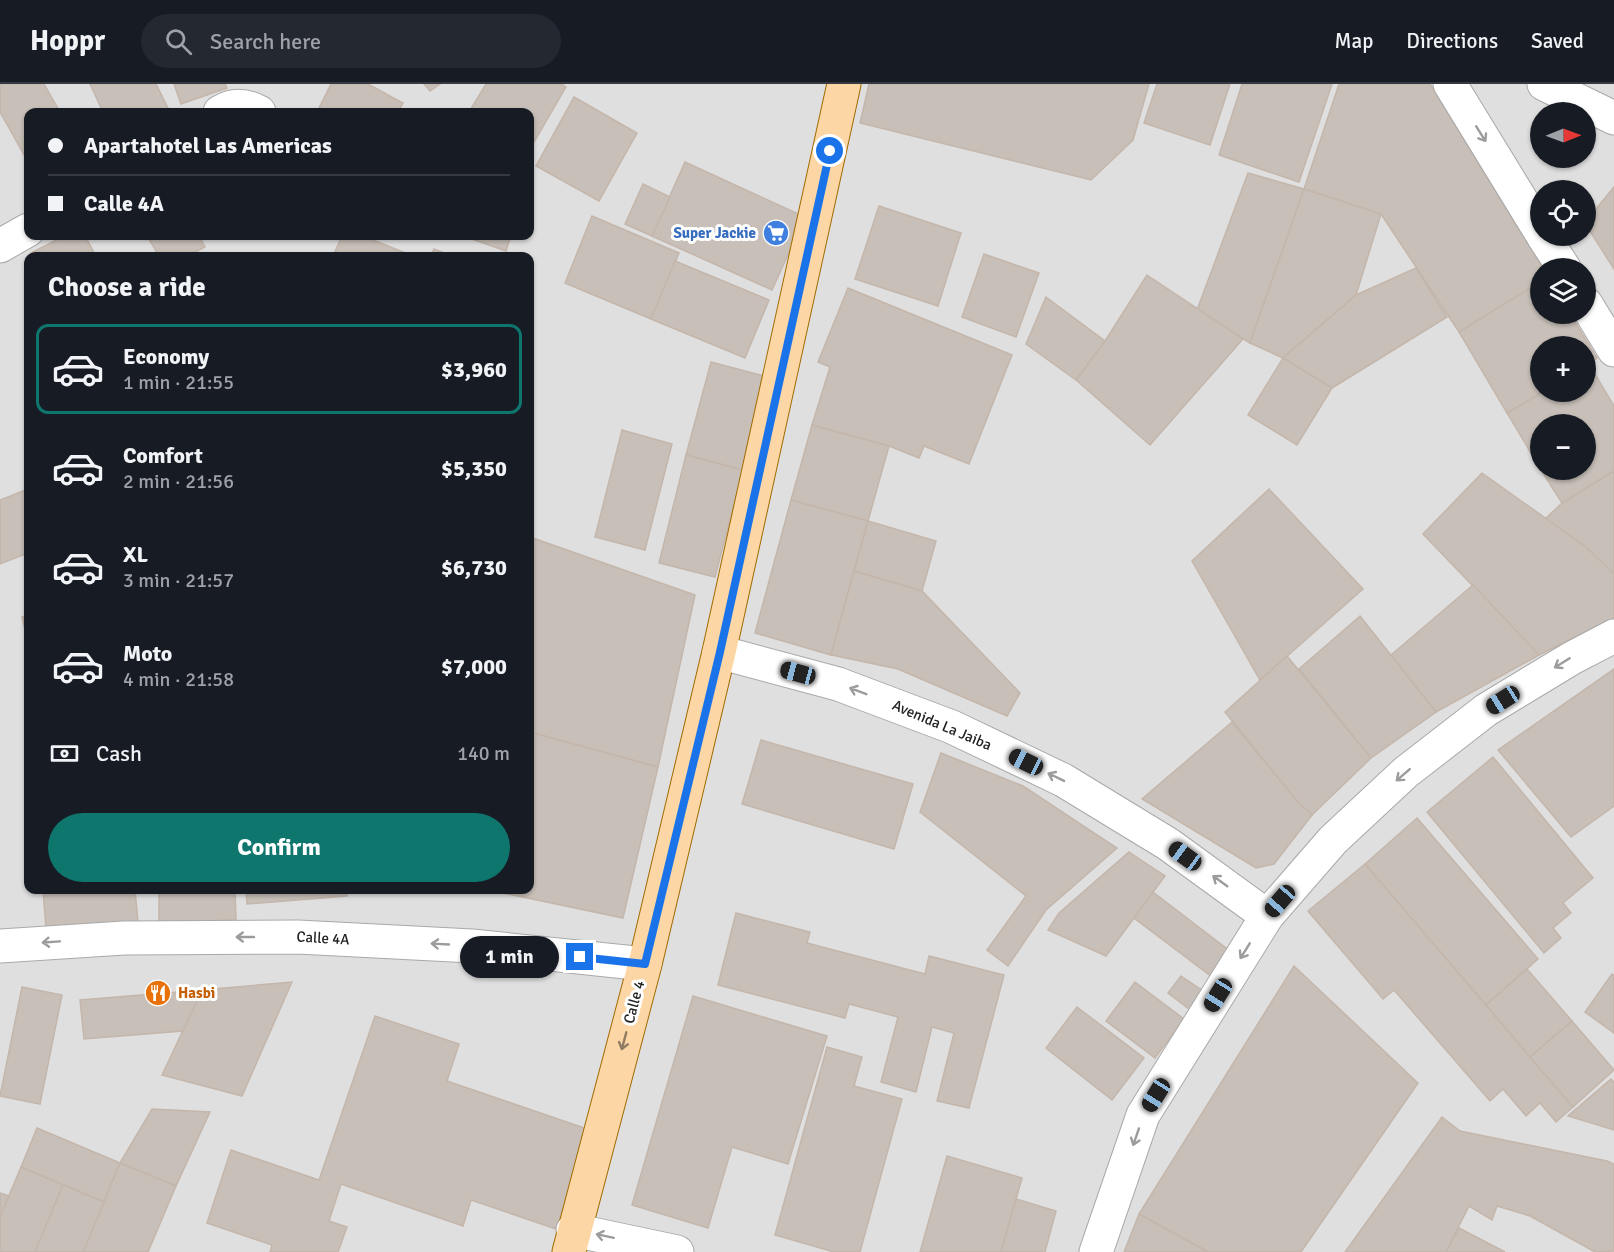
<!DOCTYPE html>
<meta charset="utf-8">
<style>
body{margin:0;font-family:Signika,sans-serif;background:#242831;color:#f1f3f6;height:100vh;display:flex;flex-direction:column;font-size:22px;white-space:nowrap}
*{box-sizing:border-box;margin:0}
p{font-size:20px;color:#9ea1a6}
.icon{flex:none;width:33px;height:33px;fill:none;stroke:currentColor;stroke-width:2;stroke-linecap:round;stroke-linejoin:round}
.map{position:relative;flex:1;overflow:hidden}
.sheet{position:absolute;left:24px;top:168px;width:510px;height:642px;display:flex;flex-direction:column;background:#171b24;border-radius:12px;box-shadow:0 2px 4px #0004}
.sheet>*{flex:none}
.hud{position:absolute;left:24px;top:24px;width:510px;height:132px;border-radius:12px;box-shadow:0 2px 4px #0004;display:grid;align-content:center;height:132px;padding:0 24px;background:#171b24}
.needle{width:39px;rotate:89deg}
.fabs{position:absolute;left:1530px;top:18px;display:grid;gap:12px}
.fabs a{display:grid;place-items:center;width:66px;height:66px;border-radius:50%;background:#171b24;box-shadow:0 2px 4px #0004;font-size:30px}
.end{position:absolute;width:27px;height:27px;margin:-14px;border:8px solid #1a73e8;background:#fff;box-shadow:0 0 0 3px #fff}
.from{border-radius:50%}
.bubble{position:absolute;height:42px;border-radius:21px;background:#171b24;box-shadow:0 2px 4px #0004;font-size:20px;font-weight:700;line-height:42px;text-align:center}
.car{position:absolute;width:18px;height:36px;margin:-18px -9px;border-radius:8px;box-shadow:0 0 4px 2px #0007;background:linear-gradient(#222 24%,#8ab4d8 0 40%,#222 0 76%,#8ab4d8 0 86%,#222 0)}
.hud b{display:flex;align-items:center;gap:21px;height:57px;font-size:22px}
.hud b+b{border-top:2px solid #363941}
.hud i{width:15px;height:15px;background:#f1f3f6}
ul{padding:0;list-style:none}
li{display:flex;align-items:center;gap:18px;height:90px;margin:0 12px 9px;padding:0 12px;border:3px solid transparent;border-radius:12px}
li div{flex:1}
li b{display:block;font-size:22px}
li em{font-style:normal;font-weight:700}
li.active{border-color:#0f766e}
li>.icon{width:54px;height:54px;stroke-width:1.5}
h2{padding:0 24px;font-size:27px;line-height:72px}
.pay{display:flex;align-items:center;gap:15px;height:66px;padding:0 24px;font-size:22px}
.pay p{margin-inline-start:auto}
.action{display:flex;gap:12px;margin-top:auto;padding:12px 24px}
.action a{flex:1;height:69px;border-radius:36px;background:#0f766e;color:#fff;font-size:24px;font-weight:700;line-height:69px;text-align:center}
header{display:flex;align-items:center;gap:36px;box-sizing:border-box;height:84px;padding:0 30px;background:#171b24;border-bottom:2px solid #363941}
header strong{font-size:28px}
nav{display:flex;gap:33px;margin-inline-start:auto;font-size:21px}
.search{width:420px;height:54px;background:#242831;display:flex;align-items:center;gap:15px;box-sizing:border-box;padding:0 21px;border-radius:33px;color:#9ea1a6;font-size:22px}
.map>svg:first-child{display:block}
.residential{fill:#e0dfdf;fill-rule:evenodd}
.building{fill:#c7bfb8;stroke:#c4b6ab;stroke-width:1.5}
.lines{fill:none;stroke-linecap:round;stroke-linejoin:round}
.minor-casing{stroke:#a9a9a9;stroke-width:35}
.major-casing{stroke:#a06b00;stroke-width:35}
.minor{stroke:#fff;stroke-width:33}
.major{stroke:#fcd6a4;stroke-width:33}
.oneway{stroke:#9c9c9c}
.oneway2{stroke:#8f7c63}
.route{stroke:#1a73e8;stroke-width:8}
.labels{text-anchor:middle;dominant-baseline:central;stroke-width:6;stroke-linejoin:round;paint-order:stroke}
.shop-label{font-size:15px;font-weight:bold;fill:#366cbe;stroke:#fff;text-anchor:end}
.street-label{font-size:15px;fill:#222;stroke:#fff}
.food-label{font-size:15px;font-weight:bold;fill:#c56008;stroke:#fff;text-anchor:start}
</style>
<header>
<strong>Hoppr</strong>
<div class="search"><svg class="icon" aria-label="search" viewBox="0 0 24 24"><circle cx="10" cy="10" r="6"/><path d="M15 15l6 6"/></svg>Search here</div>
<nav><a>Map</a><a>Directions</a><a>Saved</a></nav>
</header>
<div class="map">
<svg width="1614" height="1168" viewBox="0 0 1614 1168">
<rect width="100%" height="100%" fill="#f2efe9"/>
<path class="residential" d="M0,0H1614V1168H0ZM28,28H530V152H28ZM1540,28H1586V74H1540ZM1540,106H1586V152H1540ZM28,172H530V806H28ZM1540,184H1586V230H1540ZM1540,262H1586V308H1540ZM1540,340H1586V386H1540Z"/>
<g class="building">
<path d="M0,0H44L60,28H28V78L0,28Z"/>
<path d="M90,0H156L170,28H103Z"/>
<path d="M174,0H225L227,4L181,20Z"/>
<path d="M331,0H368L403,19L398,28H317Z"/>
<path d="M424,0H440L430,7Z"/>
<path d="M486,0H562L566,3L530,65V28H469Z"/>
<path d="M869,0H1149L1133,56L1091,96L860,39Z"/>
<path d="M1157,0H1230L1210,61L1144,39Z"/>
<path d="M1242,0H1332L1299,98L1219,71Z"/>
<path d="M1339,0H1430L1543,184H1540V198L1459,248L1381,130L1304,105Z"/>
<path d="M574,13L637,49L599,117L536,82Z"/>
<path d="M685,78L805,133L772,206L652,152Z"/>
<path d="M1248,89L1304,105L1250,259L1197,226Z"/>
<path d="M643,100L670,113L652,152L625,140Z"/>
<path d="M1614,103V185L1586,141V137Z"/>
<path d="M1304,105L1381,130L1356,211L1283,274L1250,259Z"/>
<path d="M879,122L961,149L938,222L855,195Z"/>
<path d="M592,132L679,169L651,235L565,199Z"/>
<path d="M64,152H85L96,172H33L31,169Z"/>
<path d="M147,152H199L205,163L188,172H159Z"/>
<path d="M342,152H363L413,172H333Z"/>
<path d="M463,152H511L506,167Z"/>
<path d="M434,165L452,172H431Z"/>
<path d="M984,170L1039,189L1016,253L962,233Z"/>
<path d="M675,177L769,216L745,274L651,235Z"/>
<path d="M1416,184L1447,233L1332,304L1283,274L1356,211Z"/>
<path d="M1147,191L1243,255L1150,361L1076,296L1105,257Z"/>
<path d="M1540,198V230H1570L1597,274L1586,282V262H1540V308H1543L1507,329L1459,248Z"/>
<path d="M848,204L1012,271L969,380L924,362L919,374L889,362L812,341L830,283L818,278Z"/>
<path d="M1046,213L1105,257L1076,296L1026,260Z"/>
<path d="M1283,274L1332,304L1297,361L1248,331Z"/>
<path d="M711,278L768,293L743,386L686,371Z"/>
<path d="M1589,280L1614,322V387L1562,419L1541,386H1586V340H1540V384L1507,329L1543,308H1586V282Z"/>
<path d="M812,341L889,362L868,437L791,416Z"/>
<path d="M622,346L672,360L645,466L595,453Z"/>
<path d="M686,371L743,386L715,493L659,479Z"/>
<path d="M1614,387V492L1586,463L1545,435L1562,419Z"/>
<path d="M1482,389L1586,463L1614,490V534L1539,571L1423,450Z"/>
<path d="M28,405V469L0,480V416Z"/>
<path d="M1269,405L1363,505L1260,596L1192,477Z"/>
<path d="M791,416L868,437L831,571L755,549Z"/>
<path d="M868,437L936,457L922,507L854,487Z"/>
<path d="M530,453L695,511L658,683L530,648Z"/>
<path d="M854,487L922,507L1020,609L1007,632L898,585L831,571Z"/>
<path d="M1473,501L1539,571L1436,628L1391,571Z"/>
<path d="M28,531V559L22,533Z"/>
<path d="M1360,532L1436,628L1371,674L1299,585Z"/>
<path d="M1287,572L1371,674L1312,731L1297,717L1225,628Z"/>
<path d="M1614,585V722L1571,753L1498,666Z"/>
<path d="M1232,638L1297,717L1312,731L1274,780L1256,784L1142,715Z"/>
<path d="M530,648L658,683L623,834L489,806H530Z"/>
<path d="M761,656L913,700L894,765L742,720Z"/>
<path d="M941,669L1023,702L1117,764L1046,826L1008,882L987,866L1026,812L920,728Z"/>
<path d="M1493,673L1593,794L1563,819L1571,829L1553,844L1561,854L1544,869L1427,728Z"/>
<path d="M1417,734L1538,875L1486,921L1365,780Z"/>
<path d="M1129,768L1165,792L1106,872L1048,846L1059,829Z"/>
<path d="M1365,780L1573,1023L1556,1038L1540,1019L1526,1032L1503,1005L1490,1017L1394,906L1383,915L1308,827Z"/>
<path d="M43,806H135L138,838L46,845Z"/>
<path d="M159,806H235L236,836L159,838Z"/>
<path d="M246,806H346L347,812L247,820Z"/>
<path d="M1153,808L1231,868L1212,893L1134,834Z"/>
<path d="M736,829L810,848L807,859L925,890L929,872L1004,891L969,1024L937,1017L954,949L932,943L916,1008L881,998L898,933L849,920L845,934L718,901Z"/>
<path d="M1294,882L1418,999L1301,1168H1208L1139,1130Z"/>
<path d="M1527,885L1572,937L1530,973L1486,921Z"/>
<path d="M1612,890L1614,891V949L1585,928Z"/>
<path d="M1181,892L1203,907L1189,925L1168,909Z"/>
<path d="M292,898L242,1012L162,991L202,906Z"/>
<path d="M1135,898L1184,935L1155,974L1106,937Z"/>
<path d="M22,903L62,911L40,1020L0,1012Z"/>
<path d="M202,906L183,947L84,955L80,916Z"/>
<path d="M693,912L827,952L788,1080L732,1063L708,1144L632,1121Z"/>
<path d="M1077,923L1144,974L1112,1016L1046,964Z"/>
<path d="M375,932L459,960L447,997L590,1046L556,1145L471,1116L463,1142L341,1100L329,1137L347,1143L338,1168H270L272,1161L207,1139L231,1066L319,1096Z"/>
<path d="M1572,937L1614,986L1573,1023L1530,973Z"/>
<path d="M827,963L862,973L854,1002L902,1015L860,1168H834L775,1151Z"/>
<path d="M1611,995L1614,998V1046L1568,1032Z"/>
<path d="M152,1025L210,1028L176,1102L120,1079Z"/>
<path d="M1442,1033L1460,1047L1607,1077L1614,1080V1167L1595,1168L1530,1132L1497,1122L1492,1136L1469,1122L1446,1168H1345Z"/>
<path d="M37,1044L120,1079L104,1118L21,1083Z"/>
<path d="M947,1072L1022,1094L1001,1168H920Z"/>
<path d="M120,1079L176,1102L148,1168H83Z"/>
<path d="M21,1083L63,1101L35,1168H0V1133Z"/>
<path d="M63,1101L104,1118L83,1168H35Z"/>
<path d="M0,1109L9,1112L0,1133Z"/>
<path d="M1016,1115L1056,1127L1045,1168H1001Z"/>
<path d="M1139,1130L1208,1168H1124Z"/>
<path d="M1459,1144L1505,1168H1446Z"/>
</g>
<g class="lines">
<g class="minor-casing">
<g id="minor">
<path d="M1450,0L1540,147"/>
<path d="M1544,0L1614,34"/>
<path d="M220,28C233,20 246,21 259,28"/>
<path d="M1543,152L1564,184"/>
<path d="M0,162L28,146"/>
<path d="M1586,220L1614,266"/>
<path d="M719,568L838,600L952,643L1063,696L1168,760L1267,832"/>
<path d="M0,862L124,854L298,853L472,862L645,880"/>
<path d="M573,1146L677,1168"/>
<path d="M1096,1168L1143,1031L1267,832L1333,756L1406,688L1486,626L1572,574L1614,552"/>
</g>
</g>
<g class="major-casing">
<path id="major" d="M569,1168L645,880L719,568L844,0"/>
</g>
<use href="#minor" class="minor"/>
<use href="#major" class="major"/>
</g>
<defs><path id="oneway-shaft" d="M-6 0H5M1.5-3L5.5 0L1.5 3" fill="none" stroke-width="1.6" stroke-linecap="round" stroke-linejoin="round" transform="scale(1.5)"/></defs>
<g class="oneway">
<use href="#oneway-shaft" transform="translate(1481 50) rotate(58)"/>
<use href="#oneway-shaft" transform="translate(1562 579) rotate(148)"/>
<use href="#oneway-shaft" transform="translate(858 607) rotate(-159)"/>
<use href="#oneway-shaft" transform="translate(1403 691) rotate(139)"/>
<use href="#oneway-shaft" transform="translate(1056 693) rotate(-154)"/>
<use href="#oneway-shaft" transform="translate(1220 797) rotate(-144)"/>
<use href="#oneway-shaft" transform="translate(245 853) rotate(180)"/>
<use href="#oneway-shaft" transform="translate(51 858) rotate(176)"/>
<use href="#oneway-shaft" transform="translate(440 860) rotate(-177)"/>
<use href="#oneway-shaft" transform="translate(1245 867) rotate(122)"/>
<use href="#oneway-shaft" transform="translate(1136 1053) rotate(109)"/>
<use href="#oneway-shaft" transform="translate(605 1152) rotate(-168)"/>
</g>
<use class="oneway2" href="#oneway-shaft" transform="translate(624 957) rotate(105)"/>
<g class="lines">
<path class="route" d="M580,873L645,880L720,568L830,67"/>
</g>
<defs>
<g id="supermarket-disc" transform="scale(1.35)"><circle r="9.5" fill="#3f7fe0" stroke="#fff"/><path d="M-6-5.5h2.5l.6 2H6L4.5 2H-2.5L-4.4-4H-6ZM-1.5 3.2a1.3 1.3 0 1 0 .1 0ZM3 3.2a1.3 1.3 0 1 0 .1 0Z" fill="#fff"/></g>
<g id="restaurant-disc" transform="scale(1.35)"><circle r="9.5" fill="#e8710a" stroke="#fff"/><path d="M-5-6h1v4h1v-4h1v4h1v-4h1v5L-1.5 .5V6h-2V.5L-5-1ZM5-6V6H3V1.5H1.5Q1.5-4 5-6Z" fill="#fff"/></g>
</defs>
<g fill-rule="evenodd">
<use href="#supermarket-disc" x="776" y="149"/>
<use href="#restaurant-disc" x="158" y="909"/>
</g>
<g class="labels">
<g class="shop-label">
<text x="756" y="149">Super Jackie</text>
</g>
<g class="street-label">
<text transform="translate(942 641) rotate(23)">Avenida La Jaiba</text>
<text transform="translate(323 854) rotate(3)">Calle 4A</text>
<text transform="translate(634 918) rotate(-75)">Calle 4</text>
</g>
<g class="food-label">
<text x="178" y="909">Hasbi</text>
</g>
</g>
</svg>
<div class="fabs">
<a><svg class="needle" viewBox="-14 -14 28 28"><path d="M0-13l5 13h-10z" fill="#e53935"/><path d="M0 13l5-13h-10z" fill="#9ea1a6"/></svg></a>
<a><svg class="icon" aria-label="locate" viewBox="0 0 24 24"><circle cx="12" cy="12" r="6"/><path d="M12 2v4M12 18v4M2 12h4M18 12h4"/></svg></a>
<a><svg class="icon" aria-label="layers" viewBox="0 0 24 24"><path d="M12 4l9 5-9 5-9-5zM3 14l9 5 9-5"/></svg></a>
<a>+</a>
<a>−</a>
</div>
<i class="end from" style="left:830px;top:67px"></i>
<i class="end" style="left:580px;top:873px"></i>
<div class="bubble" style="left:460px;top:852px;width:99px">1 min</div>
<i class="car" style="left:798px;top:589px;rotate:285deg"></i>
<i class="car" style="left:1503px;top:616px;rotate:238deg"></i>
<i class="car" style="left:1026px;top:678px;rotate:296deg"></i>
<i class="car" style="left:1185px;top:772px;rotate:306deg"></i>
<i class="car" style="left:1280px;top:817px;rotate:221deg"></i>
<i class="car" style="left:1218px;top:911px;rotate:212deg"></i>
<i class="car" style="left:1156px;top:1011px;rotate:212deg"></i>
<div class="hud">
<b><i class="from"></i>Apartahotel Las Americas</b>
<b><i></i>Calle 4A</b>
</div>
<section class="sheet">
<h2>Choose a ride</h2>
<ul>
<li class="active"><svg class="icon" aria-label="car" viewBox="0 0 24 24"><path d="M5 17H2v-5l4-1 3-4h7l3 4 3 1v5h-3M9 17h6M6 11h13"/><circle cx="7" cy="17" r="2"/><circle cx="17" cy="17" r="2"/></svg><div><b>Economy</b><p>1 min · 21:55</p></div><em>$3,960</em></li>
<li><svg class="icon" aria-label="car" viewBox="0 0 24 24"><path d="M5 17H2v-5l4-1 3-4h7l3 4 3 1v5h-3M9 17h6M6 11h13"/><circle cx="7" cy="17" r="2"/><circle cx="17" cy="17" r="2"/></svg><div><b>Comfort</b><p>2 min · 21:56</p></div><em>$5,350</em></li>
<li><svg class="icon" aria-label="car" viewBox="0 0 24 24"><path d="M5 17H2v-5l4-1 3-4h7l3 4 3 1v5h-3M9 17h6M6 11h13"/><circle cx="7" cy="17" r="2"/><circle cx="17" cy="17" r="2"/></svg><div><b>XL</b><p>3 min · 21:57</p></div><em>$6,730</em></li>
<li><svg class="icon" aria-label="car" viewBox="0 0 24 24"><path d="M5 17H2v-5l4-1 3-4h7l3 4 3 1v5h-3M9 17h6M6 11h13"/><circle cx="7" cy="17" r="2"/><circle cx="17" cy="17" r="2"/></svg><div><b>Moto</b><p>4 min · 21:58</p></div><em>$7,000</em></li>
</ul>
<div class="pay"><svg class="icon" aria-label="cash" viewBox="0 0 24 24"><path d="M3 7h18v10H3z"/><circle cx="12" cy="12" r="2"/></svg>Cash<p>140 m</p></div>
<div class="action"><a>Confirm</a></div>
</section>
</div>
